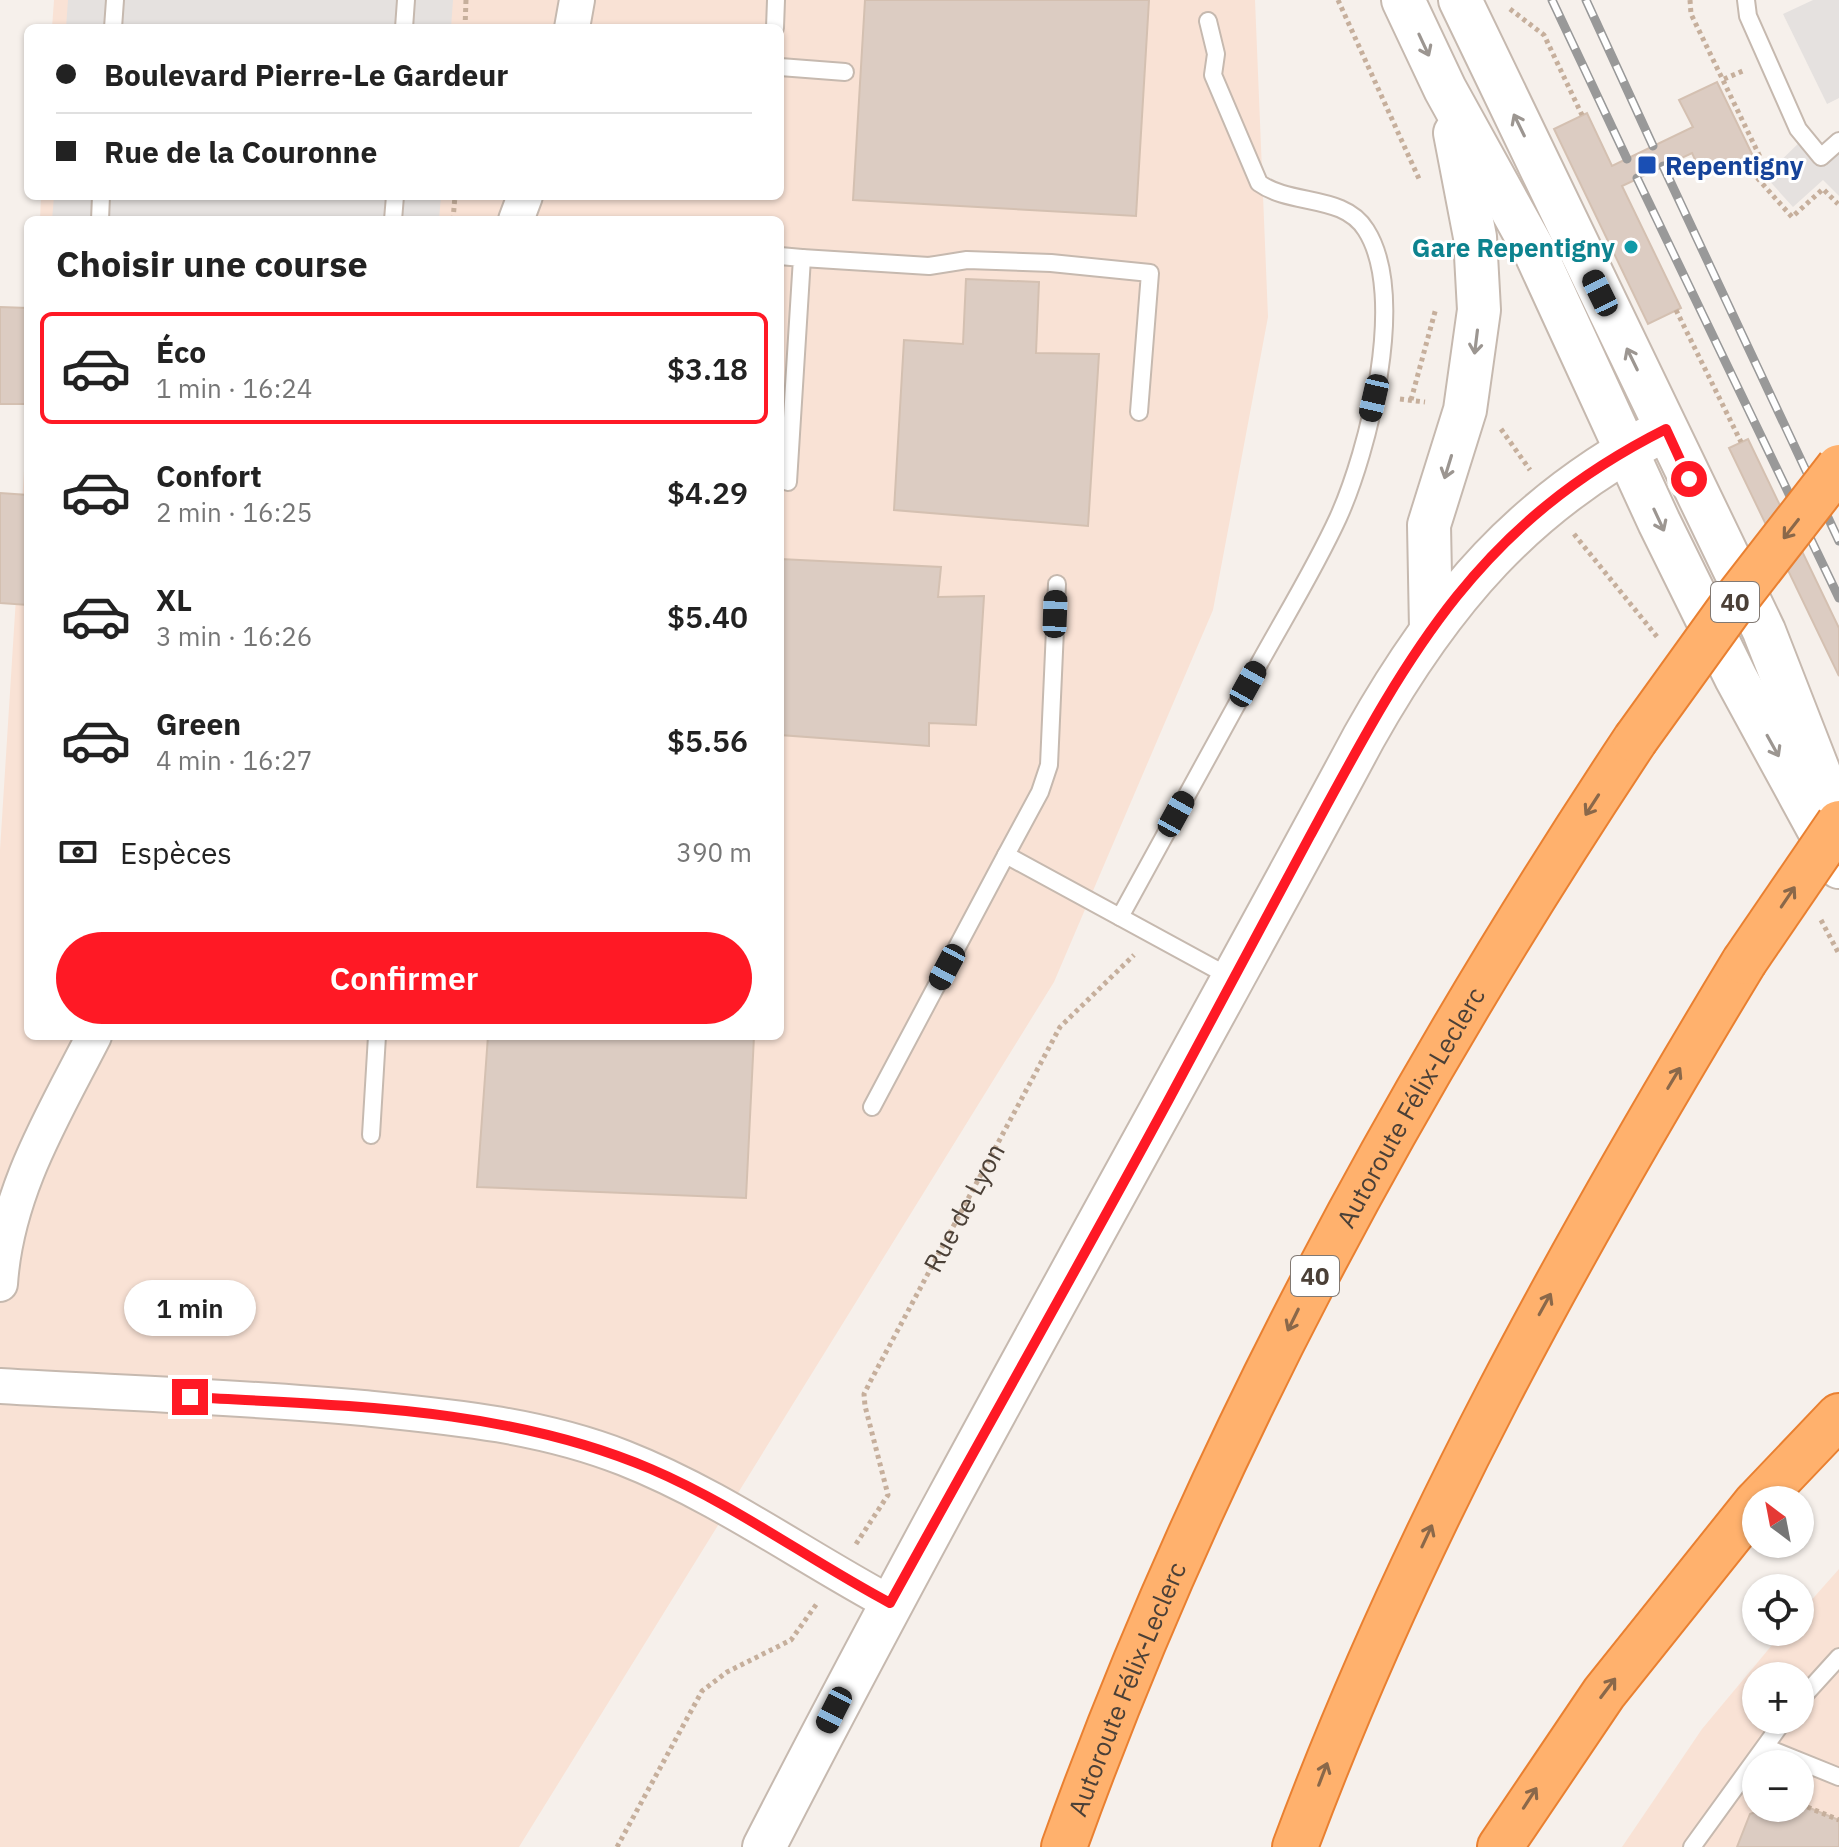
<!DOCTYPE html>
<html lang="fr">
<meta charset="utf-8">
<style>
body{margin:0;font-family:"IBM Plex Sans",sans-serif;background:#f2f2f2;color:#222;height:100vh;display:flex;flex-direction:column;font-size:30px;white-space:nowrap}
*{box-sizing:border-box;margin:0}
p{font-size:26px;color:#767676}
.icon{flex:none;width:44px;height:44px;fill:none;stroke:currentColor;stroke-width:2;stroke-linecap:round;stroke-linejoin:round}
.map{position:relative;flex:1;overflow:hidden}
.drawer{position:absolute;left:24px;top:216px;width:760px;height:824px;display:flex;flex-direction:column;background:#fff;border-radius:12px;box-shadow:0 2px 6px #0004}
.drawer>*{flex:none}
.banner{position:absolute;left:24px;top:24px;width:760px;height:176px;border-radius:12px;box-shadow:0 2px 6px #0004;display:grid;align-content:center;height:176px;padding:0 32px;background:#fff}
.needle{width:52px;rotate:328deg}
.fabs{position:absolute;left:1742px;top:1486px;display:grid;gap:16px}
.fabs a{display:grid;place-items:center;width:72px;height:72px;border-radius:50%;background:#fff;box-shadow:0 2px 6px #0004;font-size:40px}
.end{position:absolute;width:36px;height:36px;margin:-18px;border:10px solid #ff1925;background:#fff;box-shadow:0 0 0 4px #fff}
.from{border-radius:50%}
.bubble{position:absolute;height:56px;border-radius:28px;background:#fff;box-shadow:0 2px 6px #0004;font-size:26px;font-weight:600;line-height:56px;text-align:center}
.car{position:absolute;width:24px;height:48px;margin:-24px -12px;border-radius:10px;box-shadow:0 0 6px 2px #0007;background:linear-gradient(#222 24%,#8ab4d8 0 40%,#222 0 76%,#8ab4d8 0 86%,#222 0)}
.banner b{display:flex;align-items:center;gap:28px;height:76px;font-size:30px}
.banner b+b{border-top:2px solid #e0e0e0}
.banner i{width:20px;height:20px;background:#222}
ul{padding:0;list-style:none}
li{display:flex;align-items:center;gap:24px;height:112px;margin:0 16px 12px;padding:0 16px;border:4px solid transparent;border-radius:12px}
li div{flex:1}
li b{display:block;font-size:30px}
li em{font-style:normal;font-weight:600}
li.current{border-color:#ff1925}
li>.icon{width:72px;height:72px;stroke-width:1.5}
h2{padding:0 32px;font-size:36px;line-height:96px}
.pay{display:flex;align-items:center;gap:20px;height:88px;padding:0 32px;font-size:30px}
.pay p{margin-inline-start:auto}
.primary-button{display:flex;gap:16px;margin-top:auto;padding:16px 32px}
.primary-button a{flex:1;height:92px;border-radius:48px;background:#ff1925;color:#fff;font-size:32px;font-weight:600;line-height:92px;text-align:center}
.map>svg:first-child{display:block}
.commercial{fill:#f9e2d5;fill-rule:evenodd}
.parking{fill:#e5e1df}
.building{fill:#dcccc2;stroke:#d4c0b1;stroke-width:2}
.lines{fill:none;stroke-linecap:round;stroke-linejoin:round}
.service-casing{stroke:#c6b9af;stroke-width:20}
.minor-casing{stroke:#c6b9af;stroke-width:38}
.tertiary-casing{stroke:#c6b9af;stroke-width:46}
.motorway-casing{stroke:#e98031;stroke-width:48}
.path{stroke:#c6af9c;stroke-width:5;stroke-dasharray:4 4;stroke-linecap:butt}
.service{stroke:#fff;stroke-width:16}
.minor{stroke:#fff;stroke-width:34}
.tertiary{stroke:#fff;stroke-width:42}
.motorway{stroke:#ffb16d;stroke-width:44}
.rail-casing{stroke:#999;stroke-width:9}
.rail{stroke:#fff;stroke-width:6;stroke-dasharray:18;stroke-linecap:butt}
.motorway-bridge-casing{stroke:#e98031;stroke-width:48;stroke-linecap:butt}
.motorway-bridge{stroke:#ffb16d;stroke-width:44}
.oneway{stroke:#9c9691}
.oneway2{stroke:#8a684a}
.route{stroke:#ff1925;stroke-width:10}
.transit-dot{fill:#1a4fb4;stroke:#fff;stroke-width:3}
.culture-dot{fill:#0f9aa8;stroke:#fff;stroke-width:3}
.labels{text-anchor:middle;dominant-baseline:central;stroke-width:6;stroke-linejoin:round;paint-order:stroke}
.shield{fill:#fff;stroke:#817973;stroke-width:2}
.shield-label{font-size:24px;font-weight:bold;fill:#4b4037}
.transit-label{font-size:26px;font-weight:bold;fill:#164399;stroke:#fff;text-anchor:start}
.culture-label{font-size:26px;font-weight:bold;fill:#0d838f;stroke:#fff;text-anchor:end}
.street-label{font-size:26px;fill:#4b4037;stroke:#fff}
</style>
<div class="map">
<svg width="1839" height="1847" viewBox="0 0 1839 1847">
<rect width="100%" height="100%" fill="#f6f0eb"/>
<g class="commercial">
<path d="M54,0H1255L1268,317L1213,610L1054,982L519,1847H0V850L28,408V1036H780V220H40L41,196H780V28H52Z"/>
<path d="M1839,1569V1847H1622L1702,1729L1783,1632H1800V1613ZM1756,1676H1800V1720H1756ZM1756,1764H1800V1808H1756Z"/>
</g>
<g class="parking">
<path d="M68,0H453L451,28H66Z"/>
<path d="M1813,0H1839V98L1827,104L1783,14Z"/>
<path d="M1804,138L1821,157L1839,141V196L1823,180L1793,207L1765,176Z"/>
<path d="M54,196H441L439,220H415L394,212L393,220H52Z"/>
</g>
<g class="building">
<path d="M865,0H1149L1136,216L853,200Z"/>
<path d="M1717,82L1753,156L1715,174L1709,161L1698,166L1692,153L1622,186L1681,308L1648,324L1554,129L1587,113L1612,166L1693,127L1679,100Z"/>
<path d="M966,279L1039,282L1036,353L1099,354L1088,526L894,510L904,340L963,344Z"/>
<path d="M0,307L28,308V404H0Z"/>
<path d="M1748,439L1839,628V676L1729,448Z"/>
<path d="M0,493L28,495V605L0,603Z"/>
<path d="M780,559L941,567L938,597L984,596L976,725L929,723V746L780,735Z"/>
<path d="M488,1036H754L746,1198L477,1187Z"/>
<path d="M1800,1804L1839,1820V1847H1737L1750,1814L1766,1808H1800Z"/>
</g>
<g class="lines">
<g class="service-casing">
<g id="service">
<path d="M1746,0L1748,16L1798,129L1821,157L1839,141"/>
<path d="M113,28L115,0"/>
<path d="M404,28L406,0"/>
<path d="M775,28L776,0"/>
<path d="M780,67L845,72"/>
<path d="M100,220L101,196"/>
<path d="M393,220L395,196"/>
<path d="M780,256L802,258L788,482"/>
<path d="M802,258L929,266L967,260L1051,263L1150,273L1139,412"/>
<path d="M1006,855L1040,792L1049,765L1057,584"/>
<path d="M1120,917C1167,832 1213,747 1260,662C1286,615 1315,568 1338,518C1368,452 1408,296 1366,230C1344,194 1291,206 1259,183L1213,75L1216,54L1208,21"/>
<path d="M872,1107L1006,855L1232,978"/>
<path d="M371,1135L377,1036"/>
<path d="M1800,1700L1839,1657"/>
<path d="M1765,1747L1839,1777"/>
<path d="M1692,1847L1784,1720"/>
</g>
</g>
<g class="minor-casing">
<g id="minor">
<path d="M572,28L577,0"/>
<path d="M516,220L525,196"/>
<path d="M0,1284C6,1192 53,1116 94,1036"/>
<path d="M0,1386C121,1393 242,1397 363,1408C453,1417 540,1425 624,1458C718,1495 801,1555 890,1603"/>
</g>
</g>
<g class="tertiary-casing">
<g id="tertiary">
<path d="M1403,0L1445,89L1535,252L1659,522L1736,678L1839,867"/>
<path d="M1460,0L1764,631L1837,818"/>
<path d="M1431,629L1429,525L1465,410L1479,310L1475,237L1455,133"/>
<path d="M764,1847C956,1473 1165,1108 1364,737C1441,600 1524,502 1666,429"/>
</g>
</g>
<g class="motorway-casing">
<g id="motorway">
<path d="M1759,1500L1839,1416"/>
<path id="s2" d="M1064,1847C1205,1454 1405,1087 1635,740"/>
<path d="M1295,1847C1411,1535 1572,1246 1744,962"/>
<path d="M1500,1847L1604,1693L1756,1503"/>
</g>
</g>
<g class="path">
<path d="M1338,0L1420,181"/>
<path d="M1690,0L1691,14L1762,161L1752,172L1792,217L1823,189L1838,204"/>
<path d="M1510,9L1544,35L1582,115"/>
<path d="M465,28L466,0"/>
<path d="M1724,79L1745,70"/>
<path d="M453,220L455,196"/>
<path d="M1676,310L1741,442"/>
<path d="M1400,399L1425,402"/>
<path d="M1411,400L1436,308"/>
<path d="M1501,429L1530,470"/>
<path d="M1574,534L1658,638"/>
<path d="M1821,920L1839,954"/>
<path id="s1" d="M856,1544L888,1495L865,1406L864,1394L870,1382L1060,1027L1134,955"/>
<path d="M1800,1804L1839,1820"/>
<path d="M617,1847L702,1691L727,1672L791,1640L818,1602"/>
</g>
<use href="#service" class="service"/>
<use href="#minor" class="minor"/>
<use href="#tertiary" class="tertiary"/>
<use href="#motorway" class="motorway"/>
<g class="rail-casing">
<g id="rail">
<path d="M1552,0L1627,159"/>
<path d="M1586,0L1653,146"/>
<path d="M1663,166L1839,541"/>
<path d="M1637,178L1839,598"/>
</g>
</g>
<use href="#rail" class="rail"/>
<g class="motorway-bridge-casing">
<g id="motorway-bridge">
<path d="M1635,740L1738,597L1839,467"/>
<path d="M1744,962L1839,823"/>
</g>
</g>
<use href="#motorway-bridge" class="motorway-bridge"/>
</g>
<defs><path id="oneway-shaft" d="M-6 0H5M1.5-3L5.5 0L1.5 3" fill="none" stroke-width="1.6" stroke-linecap="round" stroke-linejoin="round" transform="scale(2)"/></defs>
<g class="oneway">
<use href="#oneway-shaft" transform="translate(1424 45) rotate(65)"/>
<use href="#oneway-shaft" transform="translate(1519 125) rotate(-116)"/>
<use href="#oneway-shaft" transform="translate(1476 342) rotate(97)"/>
<use href="#oneway-shaft" transform="translate(1632 359) rotate(-116)"/>
<use href="#oneway-shaft" transform="translate(1448 467) rotate(107)"/>
<use href="#oneway-shaft" transform="translate(1659 520) rotate(65)"/>
<use href="#oneway-shaft" transform="translate(1773 746) rotate(61)"/>
</g>
<g class="oneway2">
<use href="#oneway-shaft" transform="translate(1791 529) rotate(128)"/>
<use href="#oneway-shaft" transform="translate(1592 805) rotate(123)"/>
<use href="#oneway-shaft" transform="translate(1788 897) rotate(-56)"/>
<use href="#oneway-shaft" transform="translate(1674 1078) rotate(-59)"/>
<use href="#oneway-shaft" transform="translate(1545 1304) rotate(-61)"/>
<use href="#oneway-shaft" transform="translate(1293 1320) rotate(116)"/>
<use href="#oneway-shaft" transform="translate(1427 1536) rotate(-65)"/>
<use href="#oneway-shaft" transform="translate(1608 1688) rotate(-53)"/>
<use href="#oneway-shaft" transform="translate(1323 1774) rotate(-69)"/>
<use href="#oneway-shaft" transform="translate(1530 1798) rotate(-57)"/>
</g>
<g class="lines">
<path class="route" d="M190,1397C345,1406 506,1407 651,1469C735,1505 809,1560 890,1603C982,1436 1077,1269 1168,1101C1215,1013 1263,925 1310,836C1407,657 1475,525 1666,429L1689,479"/>
</g>
<rect class="transit-dot" x="1637" y="155" width="20" height="20" rx="4"/>
<circle class="culture-dot" cx="1631" cy="247" r="8"/>
<g class="labels">
<g class="shield">
<rect x="1711" y="582" width="48" height="40" rx="6"/>
<rect x="1291" y="1256" width="48" height="40" rx="6"/>
</g>
<g class="shield-label">
<text x="1735" y="602">40</text>
<text x="1315" y="1276">40</text>
</g>
<g class="transit-label">
<text x="1665" y="165">Repentigny</text>
</g>
<g class="culture-label">
<text x="1615" y="247">Gare Repentigny</text>
</g>
<g class="street-label">
<text stroke="none"><textPath href="#s2" startOffset="818">Autoroute Félix-Leclerc</textPath></text>
<text stroke="none"><textPath href="#s1" startOffset="374">Rue de Lyon</textPath></text>
<text stroke="none"><textPath href="#s2" startOffset="170">Autoroute Félix-Leclerc</textPath></text>
</g>
</g>
</svg>
<div class="fabs">
<a><svg class="needle" viewBox="-14 -14 28 28"><path d="M0-13l5 13h-10z" fill="#e53935"/><path d="M0 13l5-13h-10z" fill="#767676"/></svg></a>
<a><svg class="icon" aria-label="locate" viewBox="0 0 24 24"><circle cx="12" cy="12" r="6"/><path d="M12 2v4M12 18v4M2 12h4M18 12h4"/></svg></a>
<a>+</a>
<a>−</a>
</div>
<i class="end from" style="left:1689px;top:479px"></i>
<i class="end" style="left:190px;top:1397px"></i>
<div class="bubble" style="left:124px;top:1280px;width:132px">1 min</div>
<i class="car" style="left:1600px;top:293px;rotate:334deg"></i>
<i class="car" style="left:1374px;top:398px;rotate:193deg"></i>
<i class="car" style="left:1055px;top:614px;rotate:2deg"></i>
<i class="car" style="left:1248px;top:684px;rotate:29deg"></i>
<i class="car" style="left:1176px;top:814px;rotate:29deg"></i>
<i class="car" style="left:947px;top:967px;rotate:208deg"></i>
<i class="car" style="left:834px;top:1710px;rotate:207deg"></i>
<div class="banner">
<b><i class="from"></i>Boulevard Pierre-Le Gardeur</b>
<b><i></i>Rue de la Couronne</b>
</div>
<section class="drawer">
<h2>Choisir une course</h2>
<ul>
<li class="current"><svg class="icon" aria-label="car" viewBox="0 0 24 24"><path d="M5 17H2v-5l4-1 3-4h7l3 4 3 1v5h-3M9 17h6M6 11h13"/><circle cx="7" cy="17" r="2"/><circle cx="17" cy="17" r="2"/></svg><div><b>Éco</b><p>1 min · 16:24</p></div><em>$3.18</em></li>
<li><svg class="icon" aria-label="car" viewBox="0 0 24 24"><path d="M5 17H2v-5l4-1 3-4h7l3 4 3 1v5h-3M9 17h6M6 11h13"/><circle cx="7" cy="17" r="2"/><circle cx="17" cy="17" r="2"/></svg><div><b>Confort</b><p>2 min · 16:25</p></div><em>$4.29</em></li>
<li><svg class="icon" aria-label="car" viewBox="0 0 24 24"><path d="M5 17H2v-5l4-1 3-4h7l3 4 3 1v5h-3M9 17h6M6 11h13"/><circle cx="7" cy="17" r="2"/><circle cx="17" cy="17" r="2"/></svg><div><b>XL</b><p>3 min · 16:26</p></div><em>$5.40</em></li>
<li><svg class="icon" aria-label="car" viewBox="0 0 24 24"><path d="M5 17H2v-5l4-1 3-4h7l3 4 3 1v5h-3M9 17h6M6 11h13"/><circle cx="7" cy="17" r="2"/><circle cx="17" cy="17" r="2"/></svg><div><b>Green</b><p>4 min · 16:27</p></div><em>$5.56</em></li>
</ul>
<div class="pay"><svg class="icon" aria-label="cash" viewBox="0 0 24 24"><path d="M3 7h18v10H3z"/><circle cx="12" cy="12" r="2"/></svg>Espèces<p>390 m</p></div>
<div class="primary-button"><a>Confirmer</a></div>
</section>
</div>
